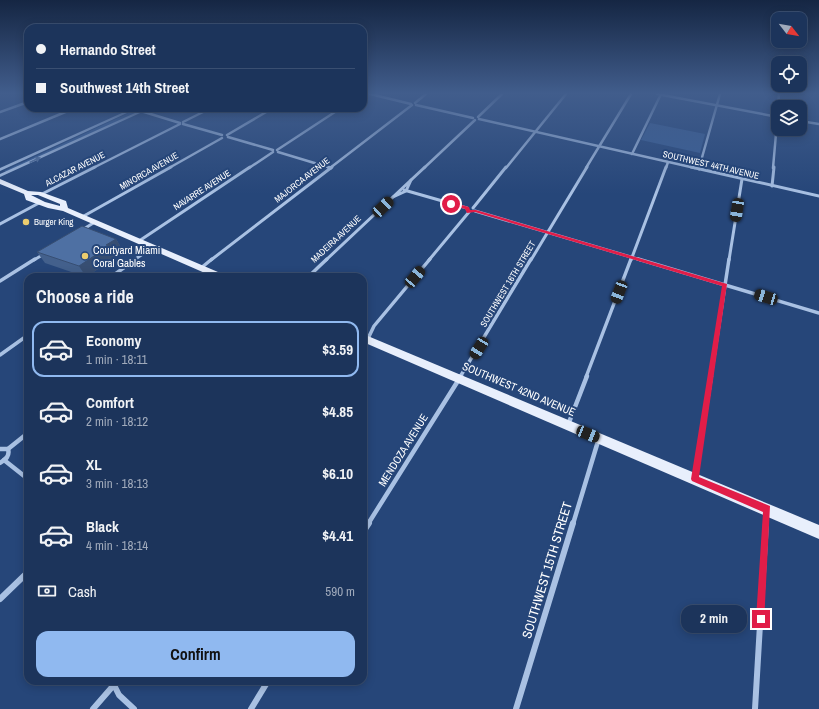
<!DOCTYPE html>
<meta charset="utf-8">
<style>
body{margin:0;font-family:"Archivo Narrow",sans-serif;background:#253c61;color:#f1f3f6;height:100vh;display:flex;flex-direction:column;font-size:15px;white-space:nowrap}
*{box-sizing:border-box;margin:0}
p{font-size:13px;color:#a0aabb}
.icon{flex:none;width:22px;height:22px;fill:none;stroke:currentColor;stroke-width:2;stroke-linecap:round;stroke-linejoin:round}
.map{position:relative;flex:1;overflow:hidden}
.details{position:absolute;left:24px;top:273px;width:343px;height:412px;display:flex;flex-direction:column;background:#1c345b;border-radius:12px;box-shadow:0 2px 10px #0003,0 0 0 1px #3a4f71}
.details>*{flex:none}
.guide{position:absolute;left:24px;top:24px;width:343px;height:88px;border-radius:12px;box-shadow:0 2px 10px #0003,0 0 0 1px #3a4f71;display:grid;align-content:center;height:88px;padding:0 12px;background:#1c345b}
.needle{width:26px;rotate:121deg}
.controls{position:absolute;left:771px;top:12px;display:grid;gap:8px}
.controls a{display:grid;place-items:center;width:36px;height:36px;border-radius:8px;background:#1c345b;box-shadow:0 2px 10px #0003,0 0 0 1px #3a4f71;font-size:20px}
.end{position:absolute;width:18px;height:18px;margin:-9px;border:5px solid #e11d48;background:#fff;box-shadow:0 0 0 2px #fff}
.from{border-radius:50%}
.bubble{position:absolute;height:28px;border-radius:12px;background:#1c345b;box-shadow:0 2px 10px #0003,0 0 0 1px #3a4f71;font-size:13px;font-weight:800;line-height:28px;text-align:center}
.car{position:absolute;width:12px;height:24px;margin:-12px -6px;border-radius:5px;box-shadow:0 0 3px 1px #0007;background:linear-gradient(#222 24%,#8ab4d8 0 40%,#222 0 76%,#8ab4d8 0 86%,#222 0)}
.guide b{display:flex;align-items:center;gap:14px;height:38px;font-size:15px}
.guide b+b{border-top:1px solid #3a4f71}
.guide i{width:10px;height:10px;background:#f1f3f6}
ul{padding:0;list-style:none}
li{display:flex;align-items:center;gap:12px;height:56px;margin:0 8px 6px;padding:0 4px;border:2px solid transparent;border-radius:12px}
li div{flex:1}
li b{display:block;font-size:15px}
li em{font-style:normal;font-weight:800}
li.active{border-color:#90b9f0}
li>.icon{width:36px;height:36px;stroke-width:1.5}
h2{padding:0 12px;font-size:18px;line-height:48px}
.pay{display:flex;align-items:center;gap:10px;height:44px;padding:0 12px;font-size:15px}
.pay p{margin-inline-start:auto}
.cta{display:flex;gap:8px;margin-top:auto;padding:8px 12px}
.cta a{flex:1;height:46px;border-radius:12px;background:#90b9f0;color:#111;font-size:16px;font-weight:800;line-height:46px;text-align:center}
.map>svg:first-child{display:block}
.green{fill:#3a5f96}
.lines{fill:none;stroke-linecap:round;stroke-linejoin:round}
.minor-far4{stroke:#a9c1e3;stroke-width:2.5}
.minor-far3{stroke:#a9c1e3;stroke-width:3}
.minor-far2{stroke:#a9c1e3;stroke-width:3.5}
.minor-far1{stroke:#a9c1e3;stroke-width:4.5}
.minor{stroke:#a9c1e3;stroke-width:6}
.tertiary{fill:#a9c1e3;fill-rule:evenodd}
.primary{fill:#e8effc;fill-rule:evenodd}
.wall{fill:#43608c}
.shaded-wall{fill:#374e72}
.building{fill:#4e70a3;stroke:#374e72}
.oneway{fill:#54719e}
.route{fill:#e11d48}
.poi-dot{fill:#eccd6e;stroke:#264679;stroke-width:1.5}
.labels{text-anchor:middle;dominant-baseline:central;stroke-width:4;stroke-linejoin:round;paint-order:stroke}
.far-street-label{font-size:9px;fill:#fff;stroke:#264679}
.far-poi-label{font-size:9px;fill:#fff;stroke:#264679;text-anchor:start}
.poi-label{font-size:11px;fill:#fff;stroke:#264679;text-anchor:start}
.street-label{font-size:11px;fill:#fff;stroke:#264679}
.near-street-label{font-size:13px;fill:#fff;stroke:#264679}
</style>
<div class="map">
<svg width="819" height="709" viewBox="0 0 819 709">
<rect width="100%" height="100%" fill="#264679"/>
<g class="green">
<path d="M133,111L138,112L7,172L4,171Z"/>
<path d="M650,123L705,134L700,153L641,140Z"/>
</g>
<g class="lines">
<g class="minor-far4">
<path d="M370,94L411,104"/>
<path d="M657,94L778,117"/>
<path d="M415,103L426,94"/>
<path d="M416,105L473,118"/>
<path d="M778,107L779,94"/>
<path d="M131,108L180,123"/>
<path d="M0,112L28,102"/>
<path d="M478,117L502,94"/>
<path d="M479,119L695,168"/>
<path d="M800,121L819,124"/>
<path d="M183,122L211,108"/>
<path d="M183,124L222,135"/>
<path d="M227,135L273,108"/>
<path d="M228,137L273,150"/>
<path d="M0,139L75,108"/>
<path d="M277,150L341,108"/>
<path d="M278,152L331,168"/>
<path d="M632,154L661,94"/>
<path d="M93,168L180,124"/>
<path d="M169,168L222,138"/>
<path d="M249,168L273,152"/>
<path d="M330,168L412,105"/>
<path d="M424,168L475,120"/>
<path d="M506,168L566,94"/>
<path d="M586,168L631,94"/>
<path d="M666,168L668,162"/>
<path d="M699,168L720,94"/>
<path d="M773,168L778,111"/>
</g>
<g class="minor-far3">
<path d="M328,167L331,168"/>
<path d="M691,167L819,196"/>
<path d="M699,169L700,167"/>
<path d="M411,180L406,191L393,197Z"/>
<path d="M411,180L425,167"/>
<path d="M772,186L774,167"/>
<path d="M404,190L467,208"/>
<path d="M42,194L95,167"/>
<path d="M473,208L506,167"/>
<path d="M475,211L641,260"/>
<path d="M82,217L171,167"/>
<path d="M0,224L39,203"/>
<path d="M82,230L95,222"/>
<path d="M139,241L250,167"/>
<path d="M34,260L44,254"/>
<path d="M134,260L153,247"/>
<path d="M211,260L332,167"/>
<path d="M326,260L393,197"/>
<path d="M429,260L469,212"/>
<path d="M531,260L587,167"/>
<path d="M631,260L666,167"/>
<path d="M729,260L742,179"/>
</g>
<g class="minor-far2">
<path d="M638,259L819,313"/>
<path d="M201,268L212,259"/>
<path d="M111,277L136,259"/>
<path d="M308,277L327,259"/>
<path d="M0,281L35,259"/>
<path d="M363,349L374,326L430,259"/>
<path d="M0,355L28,335"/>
<path d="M460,377L531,259"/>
<path d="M586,377L631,259"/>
<path d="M711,377L729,259"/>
</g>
<g class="minor-far1">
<path d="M568,425L587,376"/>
<path d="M0,449H8C10,456 6,459 0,463"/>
<path d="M8,449L28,433"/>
<path d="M4,460L28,479"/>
<path d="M695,479L711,376"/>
<path d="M368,524L461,376"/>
<path d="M573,524L599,438"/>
<path d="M766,524L767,512"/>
</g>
<g class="minor">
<path d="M363,532L369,523"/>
<path d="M0,599L28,572"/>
<path d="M112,681L119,695L134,709"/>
<path d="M93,709L113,686"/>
<path d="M251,709L268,681"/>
<path d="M516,709L573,523"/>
<path d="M755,709L766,523"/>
</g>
<g class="tertiary">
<path d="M133,108H138L0,171V168Z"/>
<path d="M146,108H151L0,177V174Z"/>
</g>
<g class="primary">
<path d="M0,179L28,191L41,192L66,201L68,208L225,275L226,277H214L63,211L48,208L26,200L24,194L0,184ZM31,195H38L60,204V206L45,202Z"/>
<path d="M363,334L819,525V539L363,342Z"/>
</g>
</g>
<path class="wall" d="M116,239L122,249L114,254L116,257L86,277L45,263L37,252Z"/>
<path class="shaded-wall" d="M116,239L122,249L114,254L116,257L86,277L79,266L106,245Z"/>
<path class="building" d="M82,226L116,239L106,245L109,246L79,266L37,252Z"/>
<defs><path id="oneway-solid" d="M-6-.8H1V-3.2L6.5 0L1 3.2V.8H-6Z"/></defs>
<use class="oneway" href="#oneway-solid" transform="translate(35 160) rotate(-25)"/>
<linearGradient id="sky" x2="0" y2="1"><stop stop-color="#152643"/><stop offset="0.48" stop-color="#415d8c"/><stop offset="1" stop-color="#415d8c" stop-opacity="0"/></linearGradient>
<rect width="819" height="194" fill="url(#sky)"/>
<path class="route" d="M451,202L469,207L470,210H476L727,284L699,477L770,506L764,623L761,624L757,623L756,619L763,512L692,481L691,479L722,286L475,212L467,213L465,209L450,205Z"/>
<g class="poi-dot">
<circle cx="26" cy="222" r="4"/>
<circle cx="85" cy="256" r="4"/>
</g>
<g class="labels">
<g class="far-street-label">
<text transform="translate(711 165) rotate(13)">SOUTHWEST 44TH AVENUE</text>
<text transform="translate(75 169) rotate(-27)">ALCAZAR AVENUE</text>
<text transform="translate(149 171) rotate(-30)">MINORCA AVENUE</text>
<text transform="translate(302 180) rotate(-38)">MAJORCA AVENUE</text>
<text transform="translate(202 190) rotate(-33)">NAVARRE AVENUE</text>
<text transform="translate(336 239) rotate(-43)">MADEIRA AVENUE</text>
<text transform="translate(508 284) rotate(-59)">SOUTHWEST 16TH STREET</text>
</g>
<g class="far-poi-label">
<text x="34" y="222">Burger King</text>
</g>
<g class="poi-label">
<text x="93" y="250">Courtyard Miami<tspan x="93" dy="13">Coral Gables</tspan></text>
</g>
<g class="street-label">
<text transform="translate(519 389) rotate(23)">SOUTHWEST 42ND AVENUE</text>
<text transform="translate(403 450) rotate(-58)">MENDOZA AVENUE</text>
</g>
<g class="near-street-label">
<text transform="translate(547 570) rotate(-73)">SOUTHWEST 15TH STREET</text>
</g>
</g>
</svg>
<div class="controls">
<a><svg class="needle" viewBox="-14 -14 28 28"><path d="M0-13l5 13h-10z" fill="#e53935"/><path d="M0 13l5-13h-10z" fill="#a0aabb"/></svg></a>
<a><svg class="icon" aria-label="locate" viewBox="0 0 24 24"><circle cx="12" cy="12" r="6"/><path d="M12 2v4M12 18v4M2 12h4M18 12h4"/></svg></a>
<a><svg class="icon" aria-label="layers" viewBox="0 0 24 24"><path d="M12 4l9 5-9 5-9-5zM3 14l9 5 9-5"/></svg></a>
</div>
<i class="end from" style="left:451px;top:204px"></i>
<i class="end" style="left:761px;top:619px"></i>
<div class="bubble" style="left:681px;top:605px;width:66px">2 min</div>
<i class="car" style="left:383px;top:207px;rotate:47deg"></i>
<i class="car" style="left:737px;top:210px;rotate:189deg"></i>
<i class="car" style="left:415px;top:277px;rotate:40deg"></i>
<i class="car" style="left:619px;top:292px;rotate:201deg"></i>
<i class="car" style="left:766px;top:297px;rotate:287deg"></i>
<i class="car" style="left:479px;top:348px;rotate:212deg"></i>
<i class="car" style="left:588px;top:434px;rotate:112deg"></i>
<div class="guide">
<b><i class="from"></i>Hernando Street</b>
<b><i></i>Southwest 14th Street</b>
</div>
<section class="details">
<h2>Choose a ride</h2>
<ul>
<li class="active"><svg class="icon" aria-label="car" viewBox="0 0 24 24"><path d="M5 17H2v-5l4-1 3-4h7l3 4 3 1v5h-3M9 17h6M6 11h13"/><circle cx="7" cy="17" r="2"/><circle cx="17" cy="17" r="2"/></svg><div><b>Economy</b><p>1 min · 18:11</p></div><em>$3.59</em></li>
<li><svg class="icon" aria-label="car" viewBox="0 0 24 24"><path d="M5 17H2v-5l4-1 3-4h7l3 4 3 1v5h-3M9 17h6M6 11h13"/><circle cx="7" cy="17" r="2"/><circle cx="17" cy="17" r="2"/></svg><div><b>Comfort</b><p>2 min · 18:12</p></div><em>$4.85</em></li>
<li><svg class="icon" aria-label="car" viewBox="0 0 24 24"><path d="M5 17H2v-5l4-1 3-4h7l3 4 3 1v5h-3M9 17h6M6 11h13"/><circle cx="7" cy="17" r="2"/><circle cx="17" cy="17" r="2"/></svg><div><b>XL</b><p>3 min · 18:13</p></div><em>$6.10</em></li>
<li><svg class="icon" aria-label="car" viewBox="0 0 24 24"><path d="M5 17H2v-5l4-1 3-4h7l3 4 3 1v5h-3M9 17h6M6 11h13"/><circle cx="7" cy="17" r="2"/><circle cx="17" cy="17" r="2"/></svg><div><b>Black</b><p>4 min · 18:14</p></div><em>$4.41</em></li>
</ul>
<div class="pay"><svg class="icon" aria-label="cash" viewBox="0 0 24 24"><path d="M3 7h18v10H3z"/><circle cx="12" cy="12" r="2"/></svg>Cash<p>590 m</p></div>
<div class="cta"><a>Confirm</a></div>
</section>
</div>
